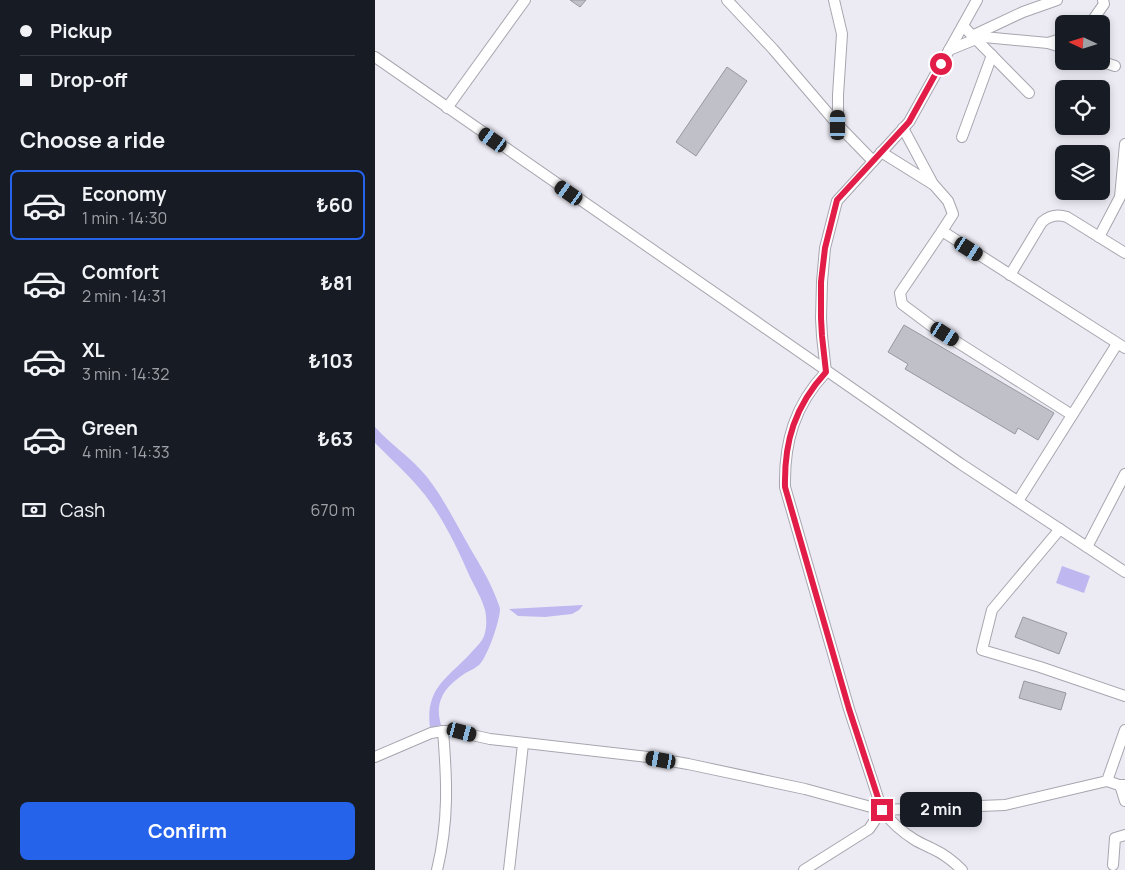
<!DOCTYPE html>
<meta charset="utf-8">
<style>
body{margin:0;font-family:Manrope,sans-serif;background:#20242c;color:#f1f3f6;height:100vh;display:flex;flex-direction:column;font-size:19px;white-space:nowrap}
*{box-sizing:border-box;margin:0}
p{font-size:16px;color:#9ea1a6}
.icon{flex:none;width:28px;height:28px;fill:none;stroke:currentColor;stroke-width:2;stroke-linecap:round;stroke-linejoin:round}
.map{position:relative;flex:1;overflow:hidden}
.drawer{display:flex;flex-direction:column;background:#171b24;width:375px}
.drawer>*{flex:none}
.banner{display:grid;align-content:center;height:110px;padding:0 20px;background:#171b24}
.needle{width:32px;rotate:274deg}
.buttons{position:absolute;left:680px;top:15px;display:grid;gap:10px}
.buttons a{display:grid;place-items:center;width:55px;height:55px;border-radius:8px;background:#171b24;box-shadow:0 2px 8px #0003;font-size:25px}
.end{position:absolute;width:22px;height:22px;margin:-11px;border:6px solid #e11d48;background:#fff;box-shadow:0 0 0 2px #fff}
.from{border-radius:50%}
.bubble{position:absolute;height:35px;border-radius:8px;background:#171b24;box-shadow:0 2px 8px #0003;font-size:16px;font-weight:700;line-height:35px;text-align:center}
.car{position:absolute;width:15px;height:30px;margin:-15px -8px;border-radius:6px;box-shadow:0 0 4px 1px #0007;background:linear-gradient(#222 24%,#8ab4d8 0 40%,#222 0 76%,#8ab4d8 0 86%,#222 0)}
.banner b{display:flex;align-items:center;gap:18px;height:48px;font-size:19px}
.banner b+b{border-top:1px solid #363941}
.banner i{width:12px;height:12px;background:#f1f3f6}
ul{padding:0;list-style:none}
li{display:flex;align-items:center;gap:15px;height:70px;margin:0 10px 8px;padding:0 10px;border:2px solid transparent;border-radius:8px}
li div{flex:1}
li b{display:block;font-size:19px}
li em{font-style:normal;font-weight:700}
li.on{border-color:#2563eb}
li>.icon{width:45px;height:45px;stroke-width:1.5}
h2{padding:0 20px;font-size:22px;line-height:60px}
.pay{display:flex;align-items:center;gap:12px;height:55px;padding:0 20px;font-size:19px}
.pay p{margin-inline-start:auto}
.button{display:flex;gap:10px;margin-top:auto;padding:10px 20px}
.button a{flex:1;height:58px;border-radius:8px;background:#2563eb;color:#fff;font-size:20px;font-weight:700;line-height:58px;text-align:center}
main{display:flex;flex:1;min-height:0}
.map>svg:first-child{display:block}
.green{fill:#bfb8f0}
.building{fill:#c0c0c8;stroke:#97979f}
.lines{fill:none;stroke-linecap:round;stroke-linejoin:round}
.minor-casing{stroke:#a7a6af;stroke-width:12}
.minor{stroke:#fff;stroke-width:10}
.route{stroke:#e11d48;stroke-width:6}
</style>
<main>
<section class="drawer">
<div class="banner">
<b><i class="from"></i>Pickup</b>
<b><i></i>Drop-off</b>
</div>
<h2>Choose a ride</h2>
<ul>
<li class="on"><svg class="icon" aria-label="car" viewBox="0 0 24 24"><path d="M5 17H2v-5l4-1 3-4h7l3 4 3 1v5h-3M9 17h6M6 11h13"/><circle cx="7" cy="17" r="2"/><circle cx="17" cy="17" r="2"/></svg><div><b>Economy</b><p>1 min · 14:30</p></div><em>₺60</em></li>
<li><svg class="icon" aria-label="car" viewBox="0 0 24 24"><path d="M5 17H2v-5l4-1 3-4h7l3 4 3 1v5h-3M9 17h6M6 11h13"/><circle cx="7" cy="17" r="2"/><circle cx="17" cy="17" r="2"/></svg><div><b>Comfort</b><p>2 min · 14:31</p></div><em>₺81</em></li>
<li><svg class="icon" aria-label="car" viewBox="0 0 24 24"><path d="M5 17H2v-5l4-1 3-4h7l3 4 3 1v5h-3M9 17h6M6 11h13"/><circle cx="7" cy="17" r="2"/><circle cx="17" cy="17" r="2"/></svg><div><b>XL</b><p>3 min · 14:32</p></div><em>₺103</em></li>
<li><svg class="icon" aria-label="car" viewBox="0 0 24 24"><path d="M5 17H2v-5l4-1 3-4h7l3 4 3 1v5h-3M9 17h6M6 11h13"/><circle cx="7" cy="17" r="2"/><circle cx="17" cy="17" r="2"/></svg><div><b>Green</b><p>4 min · 14:33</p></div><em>₺63</em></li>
</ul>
<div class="pay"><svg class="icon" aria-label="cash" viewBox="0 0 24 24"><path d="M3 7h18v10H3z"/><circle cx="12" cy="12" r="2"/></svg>Cash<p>670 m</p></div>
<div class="button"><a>Confirm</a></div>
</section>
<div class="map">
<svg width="750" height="870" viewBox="0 0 750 870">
<rect width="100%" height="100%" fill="#ecebf4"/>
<g class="green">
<path d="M0,427C16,445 37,458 52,477C67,496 78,518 90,539C101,559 114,578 122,600C123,603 125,607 125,610C124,623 113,655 105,664C101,668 94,671 89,674C70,687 59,701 66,725L55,728C50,689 71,679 94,655C98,650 104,645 107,640C112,632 112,620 110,610C107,599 101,589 96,579C83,550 70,521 50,495C35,476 17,460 0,443Z"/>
<path d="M687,566L715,576L709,593L681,583Z"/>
<path d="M208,605L204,610L197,614L170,617L143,616L134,609Z"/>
</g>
<g class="building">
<path d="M195,0H211L205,7Z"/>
<path d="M352,67L372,81L321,156L301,142Z"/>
<path d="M529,325L679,413L663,440L643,428L640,434L530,369L533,364L513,352Z"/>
<path d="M648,617L692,633L684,654L640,637Z"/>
<path d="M649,681L691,693L686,710L644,698Z"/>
</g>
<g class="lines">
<g class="minor-casing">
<g id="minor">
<path d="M352,0L398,49L463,125"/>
<path d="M459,0L467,34L463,95V125L498,161"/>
<path d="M715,24L729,4L728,0"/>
<path d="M588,26L654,93"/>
<path d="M599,35L648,12L682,0"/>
<path d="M598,36L673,43L689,48"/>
<path d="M673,43L689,38"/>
<path d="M574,50L601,39"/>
<path d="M0,57L586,464L750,572"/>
<path d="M725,61L740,66"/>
<path d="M72,108L150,0"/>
<path d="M528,128L558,184"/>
<path d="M587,137L617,55"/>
<path d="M506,152L559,185L573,201L578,214L567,231"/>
<path d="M724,237L745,197L750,144"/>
<path d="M635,275L667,222C675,215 683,214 692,217L750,253"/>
<path d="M697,415L555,325L527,304L525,293L567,231L750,348"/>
<path d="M643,501L742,344"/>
<path d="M685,529L617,610L607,650L665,667L750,696"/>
<path d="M712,547L750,474"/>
<path d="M0,757L56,733L68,731H79L115,739L273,757L313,764L430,789L507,810L630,805L732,781L750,730"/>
<path d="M732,781L744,785H750"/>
<path d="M745,785L750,801"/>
<path d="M738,865L740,838L750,835"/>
<path d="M62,870C74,821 72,780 68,731"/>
<path d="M134,870L148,744"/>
<path d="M429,870L494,829L507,810"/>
<path d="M587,870C578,861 569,854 558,849C552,846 545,843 540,840C527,832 516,822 507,810L474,709L410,487C409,441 420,405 451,372L447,336L446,318L447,282L450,248L462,201L534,122L602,0"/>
</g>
</g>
<use href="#minor" class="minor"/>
</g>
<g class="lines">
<path class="route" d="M507,810L474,709L410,487C409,441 420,406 451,372L447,336L446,318V282L450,248L462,200L534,122L566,64"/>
</g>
</svg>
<div class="buttons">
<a><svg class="needle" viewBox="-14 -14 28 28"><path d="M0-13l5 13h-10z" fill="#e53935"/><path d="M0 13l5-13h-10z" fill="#9ea1a6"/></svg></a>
<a><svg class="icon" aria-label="locate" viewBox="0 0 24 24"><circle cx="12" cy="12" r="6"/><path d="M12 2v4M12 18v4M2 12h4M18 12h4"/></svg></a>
<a><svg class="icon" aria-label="layers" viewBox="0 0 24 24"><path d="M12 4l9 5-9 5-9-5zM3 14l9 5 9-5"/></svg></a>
</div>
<i class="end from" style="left:566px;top:64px"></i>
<i class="end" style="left:507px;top:810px"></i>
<div class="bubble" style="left:525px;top:792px;width:82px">2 min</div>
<i class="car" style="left:463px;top:125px;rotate:0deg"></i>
<i class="car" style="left:118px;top:140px;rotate:305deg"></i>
<i class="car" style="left:194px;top:193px;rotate:305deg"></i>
<i class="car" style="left:594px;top:249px;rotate:122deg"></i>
<i class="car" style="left:570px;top:334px;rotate:122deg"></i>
<i class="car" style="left:87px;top:732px;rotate:105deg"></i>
<i class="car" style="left:286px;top:760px;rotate:280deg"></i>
</div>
</main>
